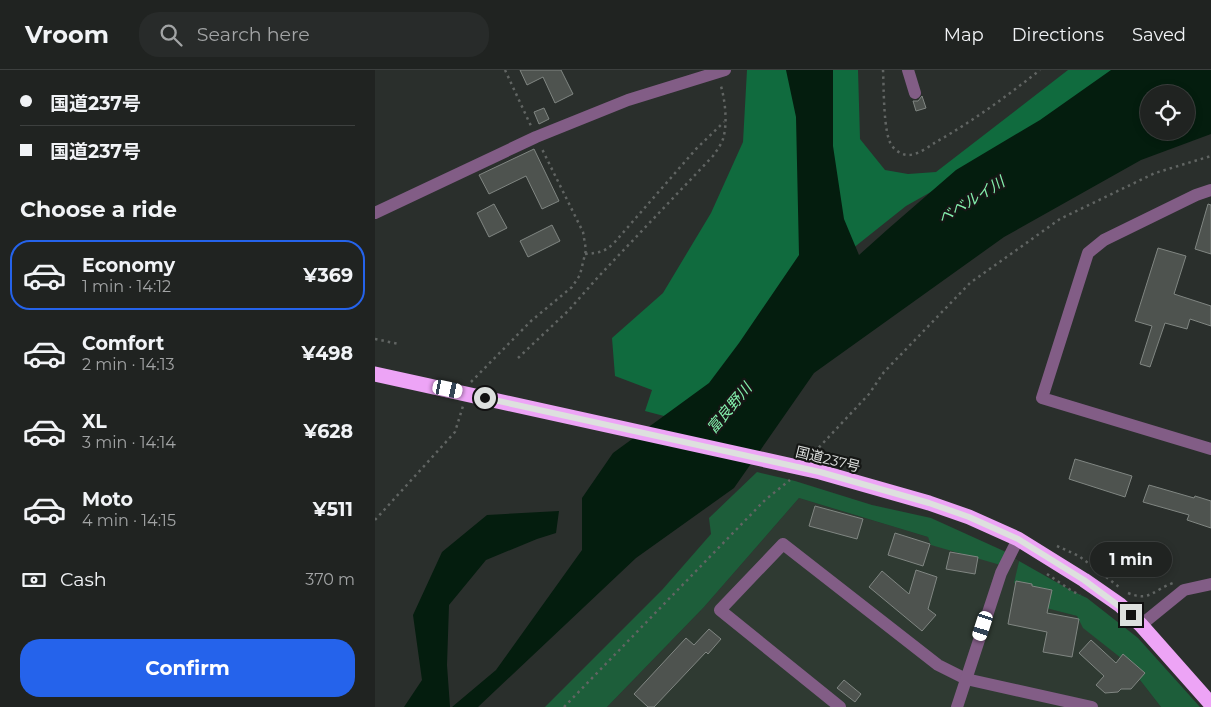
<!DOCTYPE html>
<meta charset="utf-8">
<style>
body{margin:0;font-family:Montserrat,"Noto Sans JP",sans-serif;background:#282b2a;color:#f1f3f6;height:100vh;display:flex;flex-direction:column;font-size:19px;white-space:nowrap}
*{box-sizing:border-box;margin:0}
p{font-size:16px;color:#a2a4a5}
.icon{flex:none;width:28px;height:28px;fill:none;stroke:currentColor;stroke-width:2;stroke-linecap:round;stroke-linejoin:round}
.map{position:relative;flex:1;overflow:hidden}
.panel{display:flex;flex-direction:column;background:#202321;width:375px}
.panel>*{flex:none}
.top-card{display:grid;align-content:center;height:110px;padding:0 20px;background:#202321}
.fabs{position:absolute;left:765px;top:15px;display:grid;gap:10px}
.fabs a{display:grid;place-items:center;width:55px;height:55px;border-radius:50%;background:#202321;box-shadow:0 2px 8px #0003,0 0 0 1px #3d403f;font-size:25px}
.end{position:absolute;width:22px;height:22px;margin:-11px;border:6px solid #dde0de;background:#111;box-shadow:0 0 0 2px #111}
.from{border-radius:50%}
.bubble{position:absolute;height:35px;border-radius:18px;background:#202321;box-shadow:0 2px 8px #0003,0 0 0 1px #3d403f;font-size:16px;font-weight:700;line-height:35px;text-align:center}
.car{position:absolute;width:15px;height:30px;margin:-15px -8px;border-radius:6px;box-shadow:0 0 4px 1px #0007;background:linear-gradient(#fff 24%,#345 0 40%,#fff 0 76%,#345 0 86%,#fff 0)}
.top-card b{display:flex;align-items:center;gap:18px;height:48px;font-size:19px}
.top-card b+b{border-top:1px solid #3d403f}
.top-card i{width:12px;height:12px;background:#f1f3f6}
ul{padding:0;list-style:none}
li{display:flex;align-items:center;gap:15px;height:70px;margin:0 10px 8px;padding:0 10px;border:2px solid transparent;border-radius:20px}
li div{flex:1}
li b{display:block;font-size:19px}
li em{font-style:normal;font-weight:700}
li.active{border-color:#2563eb}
li>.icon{width:45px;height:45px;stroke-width:1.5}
h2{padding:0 20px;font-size:22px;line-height:60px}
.pay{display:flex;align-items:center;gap:12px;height:55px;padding:0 20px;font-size:19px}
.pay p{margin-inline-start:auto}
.cta{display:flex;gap:10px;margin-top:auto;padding:10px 20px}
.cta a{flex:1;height:58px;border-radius:20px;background:#2563eb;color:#fff;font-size:20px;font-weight:700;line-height:58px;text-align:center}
header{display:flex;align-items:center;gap:30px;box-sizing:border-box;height:70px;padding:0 25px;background:#202321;border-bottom:1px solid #3d403f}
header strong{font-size:24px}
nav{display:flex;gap:28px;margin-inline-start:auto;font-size:18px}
.search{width:350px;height:45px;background:#282b2a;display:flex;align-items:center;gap:12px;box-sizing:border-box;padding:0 18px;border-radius:20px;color:#a2a4a5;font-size:19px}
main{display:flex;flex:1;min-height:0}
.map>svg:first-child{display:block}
.built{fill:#2f3a32}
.green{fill:#1d5e3a}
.forest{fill:#106b3e}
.water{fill:#041d0e;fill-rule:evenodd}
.building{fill:#4e534f;stroke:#808682}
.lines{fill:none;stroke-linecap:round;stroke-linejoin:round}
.path{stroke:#616563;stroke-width:2.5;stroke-dasharray:2.5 4;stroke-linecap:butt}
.minor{stroke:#825d86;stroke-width:12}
.highway{stroke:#eda4f6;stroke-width:15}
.route{stroke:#dde0de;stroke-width:6}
.labels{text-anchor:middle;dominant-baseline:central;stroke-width:4.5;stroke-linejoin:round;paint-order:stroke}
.street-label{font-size:14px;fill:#dde0de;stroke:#151715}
.water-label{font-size:15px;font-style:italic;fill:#85f1ae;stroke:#151715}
</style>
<header>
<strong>Vroom</strong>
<div class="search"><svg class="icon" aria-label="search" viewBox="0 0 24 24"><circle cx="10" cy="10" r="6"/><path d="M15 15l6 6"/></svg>Search here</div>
<nav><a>Map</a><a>Directions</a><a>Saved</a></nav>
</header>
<main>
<section class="panel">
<div class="top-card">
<b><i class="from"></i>国道237号</b>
<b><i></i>国道237号</b>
</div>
<h2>Choose a ride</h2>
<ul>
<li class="active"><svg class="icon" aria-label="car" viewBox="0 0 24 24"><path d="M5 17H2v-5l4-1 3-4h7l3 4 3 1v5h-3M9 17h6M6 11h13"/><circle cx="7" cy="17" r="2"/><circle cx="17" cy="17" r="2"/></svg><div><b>Economy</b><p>1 min · 14:12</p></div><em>¥369</em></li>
<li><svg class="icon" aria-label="car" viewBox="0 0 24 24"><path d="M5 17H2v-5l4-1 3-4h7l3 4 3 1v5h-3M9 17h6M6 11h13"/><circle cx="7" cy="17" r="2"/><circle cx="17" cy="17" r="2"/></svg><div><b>Comfort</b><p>2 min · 14:13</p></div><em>¥498</em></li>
<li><svg class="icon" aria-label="car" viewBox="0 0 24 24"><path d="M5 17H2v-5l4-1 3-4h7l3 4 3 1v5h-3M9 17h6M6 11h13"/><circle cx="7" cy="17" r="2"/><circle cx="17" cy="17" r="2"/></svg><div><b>XL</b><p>3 min · 14:14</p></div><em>¥628</em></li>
<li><svg class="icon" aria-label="car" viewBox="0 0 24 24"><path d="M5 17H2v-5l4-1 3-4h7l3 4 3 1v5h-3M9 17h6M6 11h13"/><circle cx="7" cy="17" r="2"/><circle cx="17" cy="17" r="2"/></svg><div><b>Moto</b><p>4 min · 14:15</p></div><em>¥511</em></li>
</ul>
<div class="pay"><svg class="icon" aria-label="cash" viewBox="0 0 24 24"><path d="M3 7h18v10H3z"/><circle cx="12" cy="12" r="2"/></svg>Cash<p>370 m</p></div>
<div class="cta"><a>Confirm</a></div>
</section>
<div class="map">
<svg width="836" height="637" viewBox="0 0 836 637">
<rect width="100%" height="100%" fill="#2a2f2c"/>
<path class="built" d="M424,428L553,467L557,475L631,482L644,491L640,513L672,524V538L702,546L709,558L751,592L786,637H232L329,537Z"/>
<g class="green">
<path d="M382,402L420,411L497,435L556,448L631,482L629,496L556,475L553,467L424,428L329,537L232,637H170L287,520L336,464L334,448Z"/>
<path d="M644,491L697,521L712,528L763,568L825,637H786L751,592L708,558L702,546L671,538L672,524L639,513Z"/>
</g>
<path class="forest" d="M372,0H483L485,69L510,100L533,104L561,102L693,0H762L683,50L531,136L477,179L313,336L289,346L270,341L277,320L240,306L237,268L288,223L336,143L368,72Z"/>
<g class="water">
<path d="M411,0H458V76L469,149L484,185L513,159L581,100L665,50L736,0H836V64L766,90L629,167L439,303L359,418L261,488L103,637H77L121,600L207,480V428L238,383L334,313L364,273L424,185L421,47ZM774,24H811V61H774Z"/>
<path d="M184,441L181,463L162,469L111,490L74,535L72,595L75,637H29L47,610L38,545L67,482L112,445Z"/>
</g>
<g class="building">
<path d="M145,0H186L198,24L180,33L168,7L152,15Z"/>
<path d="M547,26L551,38L541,41L538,31H543Z"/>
<path d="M169,38L174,49L164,54L159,42Z"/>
<path d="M159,79L184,131L167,139L151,106L114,124L104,105Z"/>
<path d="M119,134L132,158L114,167L102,143Z"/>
<path d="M833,134L836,135V184L820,179Z"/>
<path d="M177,155L185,171L153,187L145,171Z"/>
<path d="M783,178L811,186L799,224L836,236V256L815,249L812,259L790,253L775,297L765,294L777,256L760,251Z"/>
<path d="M700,389L757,406L750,427L694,409Z"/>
<path d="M774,415L819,428L820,426L836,431V458L812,450L814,445L768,432Z"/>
<path d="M440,436L488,449L482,469L434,456Z"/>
<path d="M520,463L555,474L548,496L513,485Z"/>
<path d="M575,482L603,487L600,504L571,499Z"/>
<path d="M541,500L562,507L553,539L561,545L547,561L494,517L507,501L534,524Z"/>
<path d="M641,511L657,514V516L677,520L672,543L704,549L697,587L668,582L672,562L633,554Z"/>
<path d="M334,559L346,569L333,584L331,582L279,637H273L259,624L311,568L319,575Z"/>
<path d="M716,570L741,593L748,584L770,603L756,619H746L743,622L730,623L721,615L729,606L704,583Z"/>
<path d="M469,610L486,624L480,632L462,618Z"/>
</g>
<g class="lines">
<g class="path">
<path d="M130,0L156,56"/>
<path d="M508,0C509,17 508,64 517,76C521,81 527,85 533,85C543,85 553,77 561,72C598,51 632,26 665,0"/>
<path d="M210,184C223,183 230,182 239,173L321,79L349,52"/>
<path d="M0,269L24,274"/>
<path d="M143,288L193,241L224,206L338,86C342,80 346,75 348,69C353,53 350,28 345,13"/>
<path d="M96,312L156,251L197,217L205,205L211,180L208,162L166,77"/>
<path d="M435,387L494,324L509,302L595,213L685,149L780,103L836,86"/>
<path d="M0,450L80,362L88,336"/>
<path d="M682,476L704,486L744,517"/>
<path d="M672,504L697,521L705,525"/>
<path d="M753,523C775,532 778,520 798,513"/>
<path d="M189,637L390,430L415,410"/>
</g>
<g class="minor">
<path d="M533,0L540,23"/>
<path d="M836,120L821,125L729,170L713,183L667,328L836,379"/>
<path d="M0,143L161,67L253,30L350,0"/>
<path d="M766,555L809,520L836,514"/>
<path d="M465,637L345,540L408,474L563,595L591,609L717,637"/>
<path d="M582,637L626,503L643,469"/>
</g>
<path class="highway" d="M0,304L445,402L554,433L594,447L643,469L709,510L745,535L766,555L836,634"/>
</g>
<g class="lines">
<path class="route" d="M110,328L445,402L554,433L594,447L643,469L709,510L756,545"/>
</g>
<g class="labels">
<g class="street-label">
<text transform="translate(453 389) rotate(14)">国道237号</text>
</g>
<g class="water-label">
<text transform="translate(596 130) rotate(-32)">ベベルイ川</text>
<text transform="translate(354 338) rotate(-50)">富良野川</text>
</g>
</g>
</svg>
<div class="fabs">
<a><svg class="icon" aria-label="locate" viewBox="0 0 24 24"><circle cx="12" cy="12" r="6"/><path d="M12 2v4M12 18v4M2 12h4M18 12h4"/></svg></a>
</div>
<i class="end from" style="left:110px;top:328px"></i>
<i class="end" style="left:756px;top:545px"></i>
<div class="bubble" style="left:715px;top:472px;width:82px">1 min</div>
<i class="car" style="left:73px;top:319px;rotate:102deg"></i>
<i class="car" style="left:608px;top:556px;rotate:198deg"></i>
</div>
</main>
